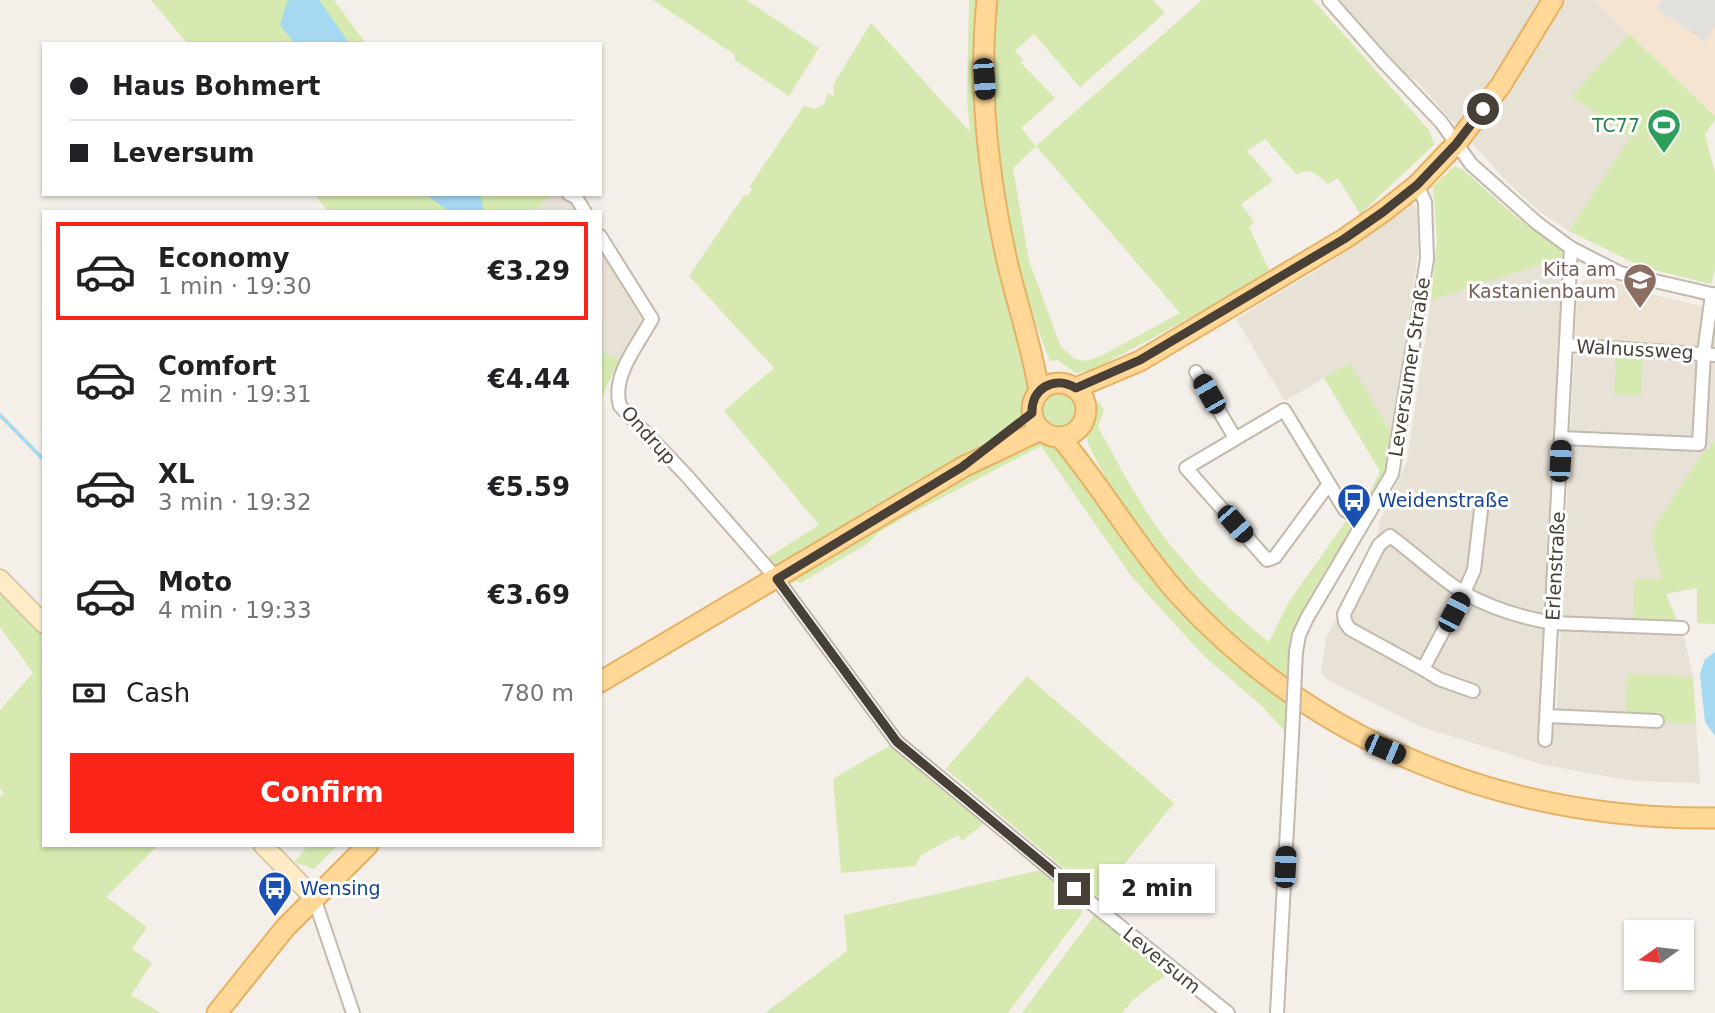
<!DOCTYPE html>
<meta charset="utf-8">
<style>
body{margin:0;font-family:"DejaVu Sans",sans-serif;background:#f6f6f6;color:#202124;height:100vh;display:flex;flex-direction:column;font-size:26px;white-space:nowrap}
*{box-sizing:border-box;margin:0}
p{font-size:23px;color:#757577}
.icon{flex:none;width:38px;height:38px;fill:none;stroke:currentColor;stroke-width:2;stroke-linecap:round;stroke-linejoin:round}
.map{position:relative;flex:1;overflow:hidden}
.details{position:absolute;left:42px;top:210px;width:560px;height:637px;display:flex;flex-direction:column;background:#fff;border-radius:0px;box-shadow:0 2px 5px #0004}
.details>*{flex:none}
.banner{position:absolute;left:42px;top:42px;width:560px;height:154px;border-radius:0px;box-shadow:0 2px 5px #0004;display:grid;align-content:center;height:154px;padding:0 28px;background:#fff}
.needle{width:46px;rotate:256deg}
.buttons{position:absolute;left:1624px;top:920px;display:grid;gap:14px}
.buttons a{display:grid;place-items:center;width:70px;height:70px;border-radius:0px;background:#fff;box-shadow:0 2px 5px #0004;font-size:35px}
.end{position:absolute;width:32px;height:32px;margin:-16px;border:9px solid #483f36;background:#fff;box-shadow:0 0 0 4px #fff}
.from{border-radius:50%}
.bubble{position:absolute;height:49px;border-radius:0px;background:#fff;box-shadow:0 2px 5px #0004;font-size:23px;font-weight:700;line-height:49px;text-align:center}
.car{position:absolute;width:21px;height:42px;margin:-21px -10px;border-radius:9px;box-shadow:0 0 5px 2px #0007;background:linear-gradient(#222 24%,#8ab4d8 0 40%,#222 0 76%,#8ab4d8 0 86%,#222 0)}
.banner b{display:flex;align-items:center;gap:24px;height:66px;font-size:26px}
.banner b+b{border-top:2px solid #e0e0e0}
.banner i{width:18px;height:18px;background:#202124}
ul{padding:12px 0 0;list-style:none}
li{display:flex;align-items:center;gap:21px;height:98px;margin:0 14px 10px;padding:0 14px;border:4px solid transparent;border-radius:0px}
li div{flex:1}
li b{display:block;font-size:26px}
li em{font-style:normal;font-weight:700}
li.active{border-color:#fb2418}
li>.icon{width:63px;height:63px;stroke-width:1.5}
.pay{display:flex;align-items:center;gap:18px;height:77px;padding:0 28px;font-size:26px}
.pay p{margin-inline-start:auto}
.action{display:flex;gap:14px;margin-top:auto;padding:14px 28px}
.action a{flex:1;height:80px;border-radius:0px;background:#fb2418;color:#fff;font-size:28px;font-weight:700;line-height:80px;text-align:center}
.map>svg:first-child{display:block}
.residential{fill:#e8e1d6}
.commercial{fill:#f6e4d3}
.education{fill:#ede3d2}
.green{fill:#d5e9b0;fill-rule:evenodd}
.parking{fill:#e2e0dd}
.water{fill:#a4d9f1}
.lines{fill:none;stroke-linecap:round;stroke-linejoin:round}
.stream{stroke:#a4d9f1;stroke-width:3.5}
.street-casing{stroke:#c3b9ad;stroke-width:16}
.secondary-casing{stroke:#d4be98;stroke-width:21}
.primary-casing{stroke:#e5b265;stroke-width:23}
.street{stroke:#fff;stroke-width:12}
.secondary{stroke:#ffecc7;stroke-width:18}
.primary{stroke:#ffd796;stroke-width:19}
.street-bridge-casing{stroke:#c3b9ad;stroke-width:16;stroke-linecap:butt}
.street-bridge{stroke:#fff;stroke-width:12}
.route{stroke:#483f36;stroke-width:9}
.labels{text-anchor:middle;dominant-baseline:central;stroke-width:6;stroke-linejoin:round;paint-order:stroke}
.leisure-label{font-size:19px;fill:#27864d;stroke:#fff;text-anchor:end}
.education-label{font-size:19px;fill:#785e54;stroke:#fff;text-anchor:end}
.street-label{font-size:19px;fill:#483f36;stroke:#fff}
.transit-label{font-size:19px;fill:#164399;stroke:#fff;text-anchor:start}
</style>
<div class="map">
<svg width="1715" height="1013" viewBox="0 0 1715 1013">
<rect width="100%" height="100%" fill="#f4efe8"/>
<g class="residential">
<path d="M1338,0H1595L1629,34L1572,96L1630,137L1569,231L1540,212L1508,183L1420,85L1388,59Z"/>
<path d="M553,194H560L573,201L580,212H532Z"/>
<path d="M1411,203L1417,206L1418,253L1392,434L1350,363L1285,401L1236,319L1329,263Z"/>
<path d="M600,245L646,321L620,360L600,351Z"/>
<path d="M1564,257L1542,745H1549L1550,729L1556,721L1574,357L1582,351L1695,359L1715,311V441L1702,454L1656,526L1652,539L1666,594L1685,641L1693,677L1700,783L1632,781L1540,764L1419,726L1328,680L1321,672L1326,638L1375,543L1380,520L1407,461L1431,300Z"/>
</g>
<path class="commercial" d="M1595,0H1715V115L1629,34Z"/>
<path class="education" d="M1595,275L1605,277L1637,291L1702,306L1704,309L1700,344L1692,347L1662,346L1581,341L1575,335L1577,292L1581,283Z"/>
<g class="green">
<path d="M151,0H334L366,44H188Z"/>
<path d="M653,0H746L819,48L789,96L735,60V55Z"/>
<path d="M969,0H980L977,53L1033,386L1022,415L1013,425L968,456L780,568L765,561L770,556L819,525L724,411L774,368L689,276L744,195L748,196L752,189L749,187L804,106L815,109L824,104L828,93L834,97L833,85L871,23L970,132L967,100Z"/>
<path d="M993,0H1153L1165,13L1080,87L1034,34L1015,51L1023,60L1021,63L1055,98L1021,128L1036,146L1202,0H1313L1429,130L1434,145L1360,214L1338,178L1328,184C1317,176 1310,165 1297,175L1265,139L1247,151L1273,181L1241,204L1254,222L1249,227L1270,272L1164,332L1092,370L1076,373L1057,360L1050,361L1023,291L1008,233L992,108ZM1036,146L1180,313L1101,356L1087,361L1075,359L1061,347L1029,261L1013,168Z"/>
<path d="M1629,34L1715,116V120L1705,134L1715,173V269L1711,284L1642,267L1569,231L1630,137L1572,96Z"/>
<path d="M1455,166L1463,170L1515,216L1562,251L1564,257L1431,300L1437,241L1433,186Z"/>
<path d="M314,194H553L532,212H329Z"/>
<path d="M600,351L620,360L605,389L600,410Z"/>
<path d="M1616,353L1643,354L1641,396L1614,394Z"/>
<path d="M1350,363L1392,434L1389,443L1393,450C1386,471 1379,499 1361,514L1355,511L1371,490L1380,471L1324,378Z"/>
<circle cx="1059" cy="410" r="20"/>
<path d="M1098,401L1104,410L1098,427C1119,465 1139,504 1165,538C1195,577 1231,612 1269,642L1288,603L1347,520L1354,528L1296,623L1292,636L1290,684C1252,655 1212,624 1181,587C1144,543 1112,495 1088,443L1087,433Z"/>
<path d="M1041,439L1055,443L1104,507L1289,701L1288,735L1262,706L1203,655L1132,577L1041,446L905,517L879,532L867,544L800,583L797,581L788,585V581L956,477Z"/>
<path d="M1715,441V624L1697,623V588L1666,594L1678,623L1633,620L1635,579H1662L1652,539L1655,526L1702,454Z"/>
<path d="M0,588L44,632V845H158L106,897L147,927L132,949L152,963L131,995L161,1013H0V797L4,793L0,788V710L33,673L0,627Z"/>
<path d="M1627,674L1693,677L1696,724L1660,722V713L1655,711L1650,716L1626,715Z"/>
<path d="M1027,676L1174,803L1098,897L946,769Z"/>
<path d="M894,743L987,821L962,841L958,835L921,855L915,866L841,873L833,779Z"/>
<path d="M308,845H338L314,869L295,862Z"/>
<path d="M1045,869L1083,901L1082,913L1008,1013H765L847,951L844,915Z"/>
<path d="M1096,913L1170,972L1134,999L1122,1013H1022Z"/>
</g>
<path class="parking" d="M1662,0H1715V26L1705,42L1657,8Z"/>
<g class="water">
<path d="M290,0H319L350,44H295L280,25L287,2Z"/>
<path d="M425,194H477L481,198L484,212H450Z"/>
<path d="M1715,652V736L1705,722L1700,674L1705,659Z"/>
</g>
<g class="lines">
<path class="stream" d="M0,415L44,460"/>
<g class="street-casing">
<g id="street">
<path d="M1329,0L1382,60L1441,122L1471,164L1537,223L1571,248L1620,273L1715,295"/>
<path d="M569,194L576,197L585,212"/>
<path d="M600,236L652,319C638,345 611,376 620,406L686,475L777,579L897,742L1095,906L1228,1013"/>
<path d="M1566,345L1715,355"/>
<path d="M1196,372L1235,438"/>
<path d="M1561,438L1699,444L1704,353L1712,294"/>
<path d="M1328,485L1275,557L1267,560L1186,468L1284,410L1345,510L1364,521"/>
<path d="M1481,510L1474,570L1464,592L1423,669L1350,629L1345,622L1344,614L1379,545L1390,536C1415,554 1438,577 1464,593C1491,608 1523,618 1553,623L1682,628"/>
<path d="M1296,652L1299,635L1307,618L1392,474L1427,259L1425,202L1417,185"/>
<path d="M1423,669L1439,679L1473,691"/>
<path d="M1547,716L1657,721"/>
<path d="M1545,740L1571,248"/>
<path d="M314,898L353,1013"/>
<path d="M1277,1013L1292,736"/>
</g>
</g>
<g class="secondary-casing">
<g id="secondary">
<path d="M0,579L44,624"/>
<path d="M263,845L314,898"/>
</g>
</g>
<g class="primary-casing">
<g id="primary">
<path d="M987,0C978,87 988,176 1007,261C1017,304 1032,347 1039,391"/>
<circle cx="1059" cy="410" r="27"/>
<path d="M1076,388L1140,361L1344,239L1383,212L1417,185L1456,144L1501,85L1553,0"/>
<path d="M1060,437C1102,487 1134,544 1178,594C1317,747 1510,820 1715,818"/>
<path d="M600,682L963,467L1041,430"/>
<path d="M217,1013L285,928L368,845"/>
</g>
</g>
<use href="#street" class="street"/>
<use href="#secondary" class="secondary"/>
<use href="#primary" class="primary"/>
<g class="street-bridge-casing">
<path id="street-bridge" d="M1292,736L1296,652"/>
</g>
<use href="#street-bridge" class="street-bridge"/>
</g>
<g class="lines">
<path class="route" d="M1074,889L897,742L777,579L962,467L1032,413C1031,388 1055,375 1076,388L1140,360L1344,239L1383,212L1417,185L1456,144L1483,109"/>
</g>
<defs>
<g id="stadium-pin" transform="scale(1.75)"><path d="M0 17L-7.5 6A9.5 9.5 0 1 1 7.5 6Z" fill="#2e9e5b" stroke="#fff"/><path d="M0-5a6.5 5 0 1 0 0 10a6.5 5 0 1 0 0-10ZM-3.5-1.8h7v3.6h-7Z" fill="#fff"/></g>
<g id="school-pin" transform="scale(1.75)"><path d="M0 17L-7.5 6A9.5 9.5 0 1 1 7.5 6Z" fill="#8d6e63" stroke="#fff"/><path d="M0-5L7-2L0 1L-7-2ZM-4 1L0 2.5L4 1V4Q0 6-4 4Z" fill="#fff"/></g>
<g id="bus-pin" transform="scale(1.75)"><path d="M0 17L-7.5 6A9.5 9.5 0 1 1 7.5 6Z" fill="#1a4fb4" stroke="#fff"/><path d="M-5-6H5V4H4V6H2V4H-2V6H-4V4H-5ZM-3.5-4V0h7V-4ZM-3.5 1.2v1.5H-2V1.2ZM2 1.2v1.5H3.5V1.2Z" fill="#fff"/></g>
</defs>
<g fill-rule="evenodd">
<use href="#stadium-pin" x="1664" y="125"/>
<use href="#school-pin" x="1640" y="280"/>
<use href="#bus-pin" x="1354" y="500"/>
<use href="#bus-pin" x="275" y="888"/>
</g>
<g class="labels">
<g class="leisure-label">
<text x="1640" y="125">TC77</text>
</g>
<g class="education-label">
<text x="1616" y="269">Kita am<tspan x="1616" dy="22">Kastanienbaum</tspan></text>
</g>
<g class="street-label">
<text transform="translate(1635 349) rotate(3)">Walnussweg</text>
<text transform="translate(1409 367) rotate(-81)">Leversumer Straße</text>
<text transform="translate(649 435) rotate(48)">Ondrup</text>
<text transform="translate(1555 566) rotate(-87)">Erlenstraße</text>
<text transform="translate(1162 960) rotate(39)">Leversum</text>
</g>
<g class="transit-label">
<text x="1378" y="500">Weidenstraße</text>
<text x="300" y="888">Wensing</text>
</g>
</g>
</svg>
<div class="buttons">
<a><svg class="needle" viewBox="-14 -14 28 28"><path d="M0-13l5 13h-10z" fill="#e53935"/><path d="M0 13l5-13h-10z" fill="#757577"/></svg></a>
</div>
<i class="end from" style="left:1483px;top:109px"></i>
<i class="end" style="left:1074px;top:889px"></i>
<div class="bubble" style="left:1099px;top:864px;width:116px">2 min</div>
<i class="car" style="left:984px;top:79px;rotate:176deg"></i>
<i class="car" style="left:1209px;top:394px;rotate:330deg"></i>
<i class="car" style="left:1560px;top:461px;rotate:3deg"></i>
<i class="car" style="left:1235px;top:524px;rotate:139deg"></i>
<i class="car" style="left:1454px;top:612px;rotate:28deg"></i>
<i class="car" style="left:1385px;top:749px;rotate:113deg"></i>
<i class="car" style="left:1285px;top:867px;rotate:3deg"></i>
<div class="banner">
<b><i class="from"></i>Haus Bohmert</b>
<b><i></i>Leversum</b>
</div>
<section class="details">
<ul>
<li class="active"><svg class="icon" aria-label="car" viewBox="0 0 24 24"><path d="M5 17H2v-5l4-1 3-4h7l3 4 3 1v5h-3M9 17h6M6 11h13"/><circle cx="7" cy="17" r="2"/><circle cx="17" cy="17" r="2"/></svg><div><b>Economy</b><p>1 min · 19:30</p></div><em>€3.29</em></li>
<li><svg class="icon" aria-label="car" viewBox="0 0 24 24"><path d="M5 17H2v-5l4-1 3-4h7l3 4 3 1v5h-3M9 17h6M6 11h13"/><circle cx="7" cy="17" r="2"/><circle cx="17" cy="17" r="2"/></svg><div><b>Comfort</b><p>2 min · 19:31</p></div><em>€4.44</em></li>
<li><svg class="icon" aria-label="car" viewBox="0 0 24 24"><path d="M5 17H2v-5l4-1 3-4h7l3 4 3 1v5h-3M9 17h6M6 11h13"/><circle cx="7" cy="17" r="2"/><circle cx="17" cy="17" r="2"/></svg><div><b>XL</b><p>3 min · 19:32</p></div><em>€5.59</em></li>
<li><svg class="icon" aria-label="car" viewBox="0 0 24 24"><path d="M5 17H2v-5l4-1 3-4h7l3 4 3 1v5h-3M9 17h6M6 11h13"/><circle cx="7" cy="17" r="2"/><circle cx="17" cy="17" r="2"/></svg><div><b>Moto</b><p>4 min · 19:33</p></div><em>€3.69</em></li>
</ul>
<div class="pay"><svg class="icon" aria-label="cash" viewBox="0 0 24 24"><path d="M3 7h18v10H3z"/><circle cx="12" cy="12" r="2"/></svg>Cash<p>780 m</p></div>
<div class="action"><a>Confirm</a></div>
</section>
</div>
